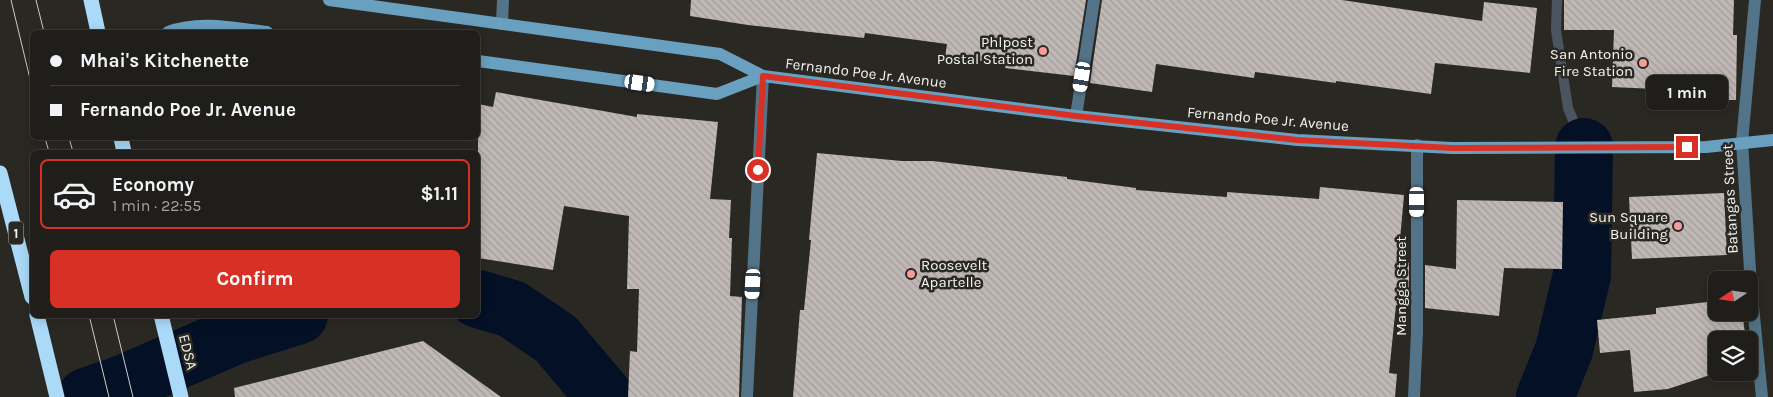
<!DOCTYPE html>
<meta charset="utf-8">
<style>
body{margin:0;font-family:Karla,sans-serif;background:#2d2b27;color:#f1f3f6;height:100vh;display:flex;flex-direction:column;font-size:19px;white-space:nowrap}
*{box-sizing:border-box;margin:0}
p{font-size:16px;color:#a2a2a2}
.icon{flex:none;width:28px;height:28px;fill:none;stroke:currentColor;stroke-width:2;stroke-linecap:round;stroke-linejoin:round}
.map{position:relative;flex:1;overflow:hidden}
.drawer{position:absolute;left:30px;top:150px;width:450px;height:168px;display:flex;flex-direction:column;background:#201e1a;border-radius:8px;box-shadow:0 2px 12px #0003,0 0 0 1px #3d3c39}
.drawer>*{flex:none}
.banner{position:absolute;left:30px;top:30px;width:450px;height:110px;border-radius:8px;box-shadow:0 2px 12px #0003,0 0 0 1px #3d3c39;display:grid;align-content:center;height:110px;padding:0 20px;background:#201e1a}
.needle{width:32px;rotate:257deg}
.buttons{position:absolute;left:1708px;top:271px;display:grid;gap:10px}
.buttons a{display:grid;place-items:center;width:50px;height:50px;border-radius:8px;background:#201e1a;box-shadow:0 2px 12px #0003,0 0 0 1px #3d3c39;font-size:25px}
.end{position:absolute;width:22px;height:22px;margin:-11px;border:6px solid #d93025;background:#fff;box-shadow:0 0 0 2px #fff}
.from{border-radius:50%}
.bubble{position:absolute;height:35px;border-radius:8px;background:#201e1a;box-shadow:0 2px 12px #0003,0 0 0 1px #3d3c39;font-size:16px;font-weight:700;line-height:35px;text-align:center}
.car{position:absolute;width:15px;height:30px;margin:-15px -8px;border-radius:6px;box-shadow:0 0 4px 1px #0007;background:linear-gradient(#fff 24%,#345 0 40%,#fff 0 76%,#345 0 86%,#fff 0)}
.banner b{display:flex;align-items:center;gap:18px;height:48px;font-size:19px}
.banner b+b{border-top:1px solid #3d3c39}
.banner i{width:12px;height:12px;background:#f1f3f6}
ul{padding:9px 0 0;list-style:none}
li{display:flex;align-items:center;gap:15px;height:70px;margin:0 10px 8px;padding:0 10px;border:2px solid transparent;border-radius:8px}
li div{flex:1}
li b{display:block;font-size:19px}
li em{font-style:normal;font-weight:700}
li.on{border-color:#d93025}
li>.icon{width:45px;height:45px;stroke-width:1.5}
.action{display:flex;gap:10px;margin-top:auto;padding:10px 20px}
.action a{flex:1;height:58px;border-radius:8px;background:#d93025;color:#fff;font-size:20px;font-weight:700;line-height:58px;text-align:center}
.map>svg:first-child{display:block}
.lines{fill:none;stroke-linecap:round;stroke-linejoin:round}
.stream{stroke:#4c5462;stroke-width:10}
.river{stroke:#031025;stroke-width:58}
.building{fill:url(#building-back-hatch)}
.street{stroke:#537488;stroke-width:12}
.secondary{stroke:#699fbf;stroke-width:12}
.highway{stroke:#aadaf8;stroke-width:15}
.tram{stroke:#ceccc9;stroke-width:1}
.route{stroke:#d93025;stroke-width:6}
.poi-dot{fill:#f59b9a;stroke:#2a2823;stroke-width:2}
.labels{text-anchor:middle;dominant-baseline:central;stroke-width:5;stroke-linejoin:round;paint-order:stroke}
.shield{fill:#2a2823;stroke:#b8b6b2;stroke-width:1}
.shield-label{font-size:14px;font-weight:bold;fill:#f5f3f0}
.poi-label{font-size:15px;fill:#f5f3f0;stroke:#2a2823;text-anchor:end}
.street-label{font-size:15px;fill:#f5f3f0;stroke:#2a2823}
</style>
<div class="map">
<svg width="1773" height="397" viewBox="0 0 1773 397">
<defs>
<pattern id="building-back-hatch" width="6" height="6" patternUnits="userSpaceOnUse" patternTransform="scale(1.25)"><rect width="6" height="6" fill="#bfb8b5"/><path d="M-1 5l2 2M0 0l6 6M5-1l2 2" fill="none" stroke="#a29c9a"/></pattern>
</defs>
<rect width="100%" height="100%" fill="#2a2823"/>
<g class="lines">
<path class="stream" d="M1557,0L1556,30L1568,108L1584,147"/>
<g class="river">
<path d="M478,299L512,309L556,339L605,397"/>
<path d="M86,397L118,386L236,335L299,315"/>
<path d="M1545,397L1564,350L1582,275L1584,147"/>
</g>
</g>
<g class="building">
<path d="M691,0H1086L1074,76L1005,68L1006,64L945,57L947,44L865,33L864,38L748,25L690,16Z"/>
<path d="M1102,0H1342L1482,21L1484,2L1537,8L1530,73L1435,63L1431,94L1336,81V83L1255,72L1254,78L1156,64L1152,92L1090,83Z"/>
<path d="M1564,0H1734L1733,35H1737L1736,100H1677V90L1612,87L1614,30H1564Z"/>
<path d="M496,92L637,117V114L718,122L710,199L731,200L729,238H732L730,296L742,297L739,397H628L630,351L637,352L639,289H627L629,216L564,206L553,270L478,258V104L493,107Z"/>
<path d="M817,153L902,161H933L1067,177V179L1136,188V190L1227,197V192L1319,199L1320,187L1404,195L1399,251L1401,252L1400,262L1409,263V307L1396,305L1389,373L1397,374L1395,397H793L800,310H804L811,240H809Z"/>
<path d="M1724,193L1727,255L1632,259L1629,197Z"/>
<path d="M1457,200L1563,202L1562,269L1504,268L1499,316L1425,308V265L1456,269Z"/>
<path d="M1716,301V312H1742L1746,340H1716V372H1719L1668,389L1634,392L1630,350L1600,353L1597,320L1656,314V308Z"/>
<path d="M423,341L501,397H235L234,388Z"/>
</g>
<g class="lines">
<g class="street">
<path d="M1755,0L1742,142L1751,286L1762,397"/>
<path d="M502,24L503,0"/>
<path d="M1076,116L1094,0"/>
<path d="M747,397L763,76"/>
<path d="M1414,397L1417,332V145"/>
</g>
<g class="secondary">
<path d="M329,0L720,54L763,76L1076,116L1297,140L1452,148L1706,147L1773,140"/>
<path d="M168,32C200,20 234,28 267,32"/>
<path d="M478,61L717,94L763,76"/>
</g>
<g class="highway">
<path d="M91,0L98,32"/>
<path d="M121,138L124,152"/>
<path d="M0,173L32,297"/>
<path d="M37,315L57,397"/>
<path d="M161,315L181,397"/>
</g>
<g class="tram">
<path d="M11,0L32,87"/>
<path d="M36,0L44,32"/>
<path d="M45,138L49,152"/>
<path d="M69,138L73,152"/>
<path d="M89,315L109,397"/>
<path d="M113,315L133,397"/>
</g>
</g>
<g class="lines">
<path class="route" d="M758,170L763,76L1076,116L1297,140L1452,148L1687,147"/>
</g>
<g class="poi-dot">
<circle cx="1043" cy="51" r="5"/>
<circle cx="1643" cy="63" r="5"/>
<circle cx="1678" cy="226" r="5"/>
<circle cx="911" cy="274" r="5"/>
</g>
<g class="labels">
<rect class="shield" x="8.5" y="221.5" width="15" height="23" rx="4"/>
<g class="shield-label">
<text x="16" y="233">1</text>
</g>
<g class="poi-label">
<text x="1033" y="42">Phlpost<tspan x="1033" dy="17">Postal Station</tspan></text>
<text x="1633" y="54">San Antonio<tspan x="1633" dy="17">Fire Station</tspan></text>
<text x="1668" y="217">Sun Square<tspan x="1668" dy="17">Building</tspan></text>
<text x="921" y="265" text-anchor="start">Roosevelt<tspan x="921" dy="17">Apartelle</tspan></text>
</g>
<g class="street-label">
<text transform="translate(866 73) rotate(7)">Fernando Poe Jr. Avenue</text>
<text transform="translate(1268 119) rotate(5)">Fernando Poe Jr. Avenue</text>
<text transform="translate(1730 199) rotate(-93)">Batangas Street</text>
<text transform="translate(1401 286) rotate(-90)">Mangga Street</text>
<text transform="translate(188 352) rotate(76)">EDSA</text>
</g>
</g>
</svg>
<div class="buttons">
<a><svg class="needle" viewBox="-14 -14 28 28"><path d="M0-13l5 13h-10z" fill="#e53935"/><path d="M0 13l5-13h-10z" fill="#a2a2a2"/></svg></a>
<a><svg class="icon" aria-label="layers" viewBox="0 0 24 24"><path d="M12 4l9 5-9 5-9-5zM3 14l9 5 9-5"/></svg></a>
</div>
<i class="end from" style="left:758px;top:170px"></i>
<i class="end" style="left:1687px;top:147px"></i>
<div class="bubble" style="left:1646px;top:75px;width:82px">1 min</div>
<i class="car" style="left:1082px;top:77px;rotate:189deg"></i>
<i class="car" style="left:640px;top:83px;rotate:98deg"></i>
<i class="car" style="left:1417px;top:202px;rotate:180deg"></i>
<i class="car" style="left:753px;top:284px;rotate:183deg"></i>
<div class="banner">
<b><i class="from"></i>Mhai's Kitchenette</b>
<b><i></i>Fernando Poe Jr. Avenue</b>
</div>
<section class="drawer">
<ul>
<li class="on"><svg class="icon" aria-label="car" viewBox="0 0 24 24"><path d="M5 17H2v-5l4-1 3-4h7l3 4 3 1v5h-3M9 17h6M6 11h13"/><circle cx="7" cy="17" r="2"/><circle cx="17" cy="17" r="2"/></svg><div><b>Economy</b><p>1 min · 22:55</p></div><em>$1.11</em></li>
</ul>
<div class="action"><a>Confirm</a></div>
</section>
</div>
